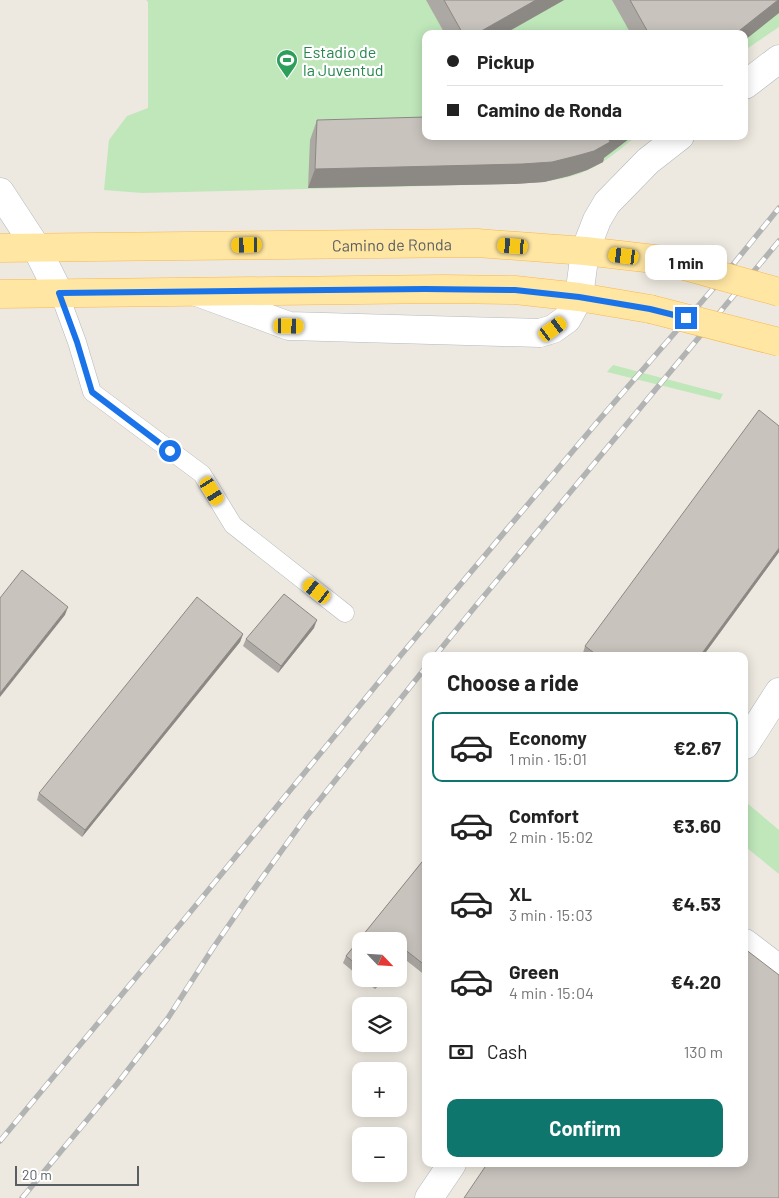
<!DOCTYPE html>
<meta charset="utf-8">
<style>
body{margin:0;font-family:Barlow,sans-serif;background:#f6f6f6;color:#222;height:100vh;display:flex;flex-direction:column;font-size:19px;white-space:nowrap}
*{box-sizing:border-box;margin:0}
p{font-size:16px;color:#767676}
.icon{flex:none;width:28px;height:28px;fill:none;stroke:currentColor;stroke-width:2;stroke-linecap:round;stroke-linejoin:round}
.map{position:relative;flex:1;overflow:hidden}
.panel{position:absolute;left:422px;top:652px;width:326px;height:515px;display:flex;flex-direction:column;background:#fff;border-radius:10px;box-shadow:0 2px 12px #0003}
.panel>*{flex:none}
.top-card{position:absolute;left:422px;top:30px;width:326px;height:110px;border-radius:10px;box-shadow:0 2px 12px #0003;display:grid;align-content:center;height:110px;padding:0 25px;background:#fff}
.needle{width:32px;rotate:115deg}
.buttons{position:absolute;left:352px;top:932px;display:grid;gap:10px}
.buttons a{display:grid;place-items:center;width:55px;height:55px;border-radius:10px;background:#fff;box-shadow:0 2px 12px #0003;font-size:25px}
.scale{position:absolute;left:15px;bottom:12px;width:124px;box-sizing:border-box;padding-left:5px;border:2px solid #595e62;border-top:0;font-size:14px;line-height:18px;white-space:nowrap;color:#595e62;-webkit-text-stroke:4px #fff;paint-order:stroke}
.end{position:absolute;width:22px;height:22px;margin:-11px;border:6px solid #1a73e8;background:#fff;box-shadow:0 0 0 2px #fff}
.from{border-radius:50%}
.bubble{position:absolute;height:35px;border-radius:10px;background:#fff;box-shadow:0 2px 12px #0003;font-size:16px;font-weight:700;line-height:35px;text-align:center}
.car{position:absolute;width:15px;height:30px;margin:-15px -8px;border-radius:6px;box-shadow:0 0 4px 1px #0007;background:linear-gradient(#f5c518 24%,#345 0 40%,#f5c518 0 76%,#345 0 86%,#f5c518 0)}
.top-card b{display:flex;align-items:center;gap:18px;height:48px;font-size:19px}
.top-card b+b{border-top:1px solid #e0e0e0}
.top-card i{width:12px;height:12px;background:#222}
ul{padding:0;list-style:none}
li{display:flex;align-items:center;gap:15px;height:70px;margin:0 10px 8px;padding:0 15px;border:2px solid transparent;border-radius:10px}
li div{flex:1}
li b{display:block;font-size:19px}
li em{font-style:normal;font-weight:700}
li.on{border-color:#0f766e}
li>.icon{width:45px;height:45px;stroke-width:1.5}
h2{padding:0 25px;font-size:22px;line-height:60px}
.pay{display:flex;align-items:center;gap:12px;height:55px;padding:0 25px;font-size:19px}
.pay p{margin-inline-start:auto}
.cta{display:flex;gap:10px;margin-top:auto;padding:10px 25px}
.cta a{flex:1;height:58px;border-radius:10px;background:#0f766e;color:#fff;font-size:20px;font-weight:700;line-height:58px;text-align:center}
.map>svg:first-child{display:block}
.green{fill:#bfe7ba}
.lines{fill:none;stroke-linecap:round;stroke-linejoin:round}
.lane-casing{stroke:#b3b8bc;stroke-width:19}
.secondary-casing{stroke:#b4b9be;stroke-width:29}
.primary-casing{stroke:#fab74c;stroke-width:29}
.lane{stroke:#fff;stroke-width:18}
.secondary{stroke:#fff;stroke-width:28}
.primary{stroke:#ffe6a3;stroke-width:28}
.rail-casing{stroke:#b2b3b3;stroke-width:5.5}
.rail{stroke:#fff;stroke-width:4;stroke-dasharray:11;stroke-linecap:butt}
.primary-bridge-casing{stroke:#fab74c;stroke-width:29;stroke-linecap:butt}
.primary-bridge{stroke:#ffe6a3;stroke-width:28}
.wall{fill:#aca8a3}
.shaded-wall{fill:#8c8884}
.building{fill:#c8c3bd;stroke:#8c8884}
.route{stroke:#1a73e8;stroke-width:6}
.labels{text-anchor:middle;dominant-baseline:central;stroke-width:4.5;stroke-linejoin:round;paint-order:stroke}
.leisure-label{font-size:16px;fill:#27864d;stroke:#fff;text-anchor:start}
.street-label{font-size:16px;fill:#595e62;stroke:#fff}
</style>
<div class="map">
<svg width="779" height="1198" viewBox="0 0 779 1198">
<rect width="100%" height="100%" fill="#ede9e0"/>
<g class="green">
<path d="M146,0H779V27L745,50V34H426V136H637C621,148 606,162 588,170C565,181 539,182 514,184L142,193L104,190L109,140L127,116L148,108V2Z"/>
<path d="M613,365L723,394L720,400L607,372Z"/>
<path d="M747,803L779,830V874L747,848Z"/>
</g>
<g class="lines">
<g class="lane-casing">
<path id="lane" d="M59,293L77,342L92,392L202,474L233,525L345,613"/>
</g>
<g class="secondary-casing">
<g id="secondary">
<path d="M745,85L779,59"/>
<path d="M0,192L36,247L59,293"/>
<path d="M197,292L289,326L540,333L553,329L567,319L579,297L585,251L597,220L607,203L648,161L680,136"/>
<path d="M745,745L779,692"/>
<path d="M745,943L779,969"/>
<path d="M429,1198L452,1164"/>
</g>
</g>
<g class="primary-casing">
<g id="primary">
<path id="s1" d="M0,248L477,243L585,251L663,260"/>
<path d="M0,294L444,289L515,290L579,297L650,309"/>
</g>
</g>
<use href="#lane" class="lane"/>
<use href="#secondary" class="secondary"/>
<use href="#primary" class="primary"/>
<g class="rail-casing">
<g id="rail">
<path d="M435,656L474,608L779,241"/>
<path d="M0,1141L183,921L401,655L599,420L718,283L779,208"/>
<path d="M22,1198L117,1084L168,1018L213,948L249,896L306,817L426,667"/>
</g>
</g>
<use href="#rail" class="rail"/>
<g class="primary-bridge-casing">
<g id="primary-bridge">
<path d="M663,260L779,292"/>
<path d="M650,309L779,342"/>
</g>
</g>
<use href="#primary-bridge" class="primary-bridge"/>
</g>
<g class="wall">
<path d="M426,0H564L504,34H445Z"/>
<path d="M612,0H779L745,34H631Z"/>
<path d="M317,120L604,158L603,162L587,170L569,176L544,182L514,184L308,188L310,140Z"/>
<path d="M779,552L703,656H586L583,653L585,646Z"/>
<path d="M314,628L278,673L243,646L246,639Z"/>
<path d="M243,634L240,642L82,837L37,800L39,793Z"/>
<path d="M426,857V976L402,957L361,941V978L343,963L346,956Z"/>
<path d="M362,979H384L375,989Z"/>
</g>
<g class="shaded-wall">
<path d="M536,0H564L504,34H476Z"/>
<path d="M778,0H779V13L745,40V34H735Z"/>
<path d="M614,136H633L604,158L603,162L587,170L569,176L544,182L514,184L308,188L315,169L609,140Z"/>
<path d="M779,548V552L703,656H700Z"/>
<path d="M68,607L65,615L0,697V693Z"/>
<path d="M317,620L314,628L278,673L281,666Z"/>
<path d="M243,634L240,642L82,837L85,830Z"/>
<path d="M404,949L402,957L399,960V956Z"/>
<path d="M380,979H384L375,989L378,982Z"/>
</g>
<g class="building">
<path d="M444,0H536L476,34H463Z"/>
<path d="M630,0H778L735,34H649Z"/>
<path d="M426,117V136H614L609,140L610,142L594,151L576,156L552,162L522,164L315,169L317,120Z"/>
<path d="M759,410L779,426V548L700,656H598L585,646Z"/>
<path d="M22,570L68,607L0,693V598Z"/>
<path d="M284,594L317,620L281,666L246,639Z"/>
<path d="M197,597L243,634L85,830L39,793Z"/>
<path d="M426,857V966L404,949L399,956V941H361V968L346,956Z"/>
<path d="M745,949L779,975V1198H464L487,1164H745Z"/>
<path d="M374,979H380L378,982Z"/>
</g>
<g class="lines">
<path class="route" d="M170,451L92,392L77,342L59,293L425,289L515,290L579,297L650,309L686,318"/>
</g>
<defs>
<g id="stadium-pin" transform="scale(1.125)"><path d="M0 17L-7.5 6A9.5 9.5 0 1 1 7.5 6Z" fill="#2e9e5b" stroke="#fff"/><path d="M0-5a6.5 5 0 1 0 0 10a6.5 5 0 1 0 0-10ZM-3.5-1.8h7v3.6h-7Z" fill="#fff"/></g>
</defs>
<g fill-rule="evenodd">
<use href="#stadium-pin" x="287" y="60"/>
</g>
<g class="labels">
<g class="leisure-label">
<text x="303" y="51">Estadio de<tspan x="303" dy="18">la Juventud</tspan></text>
</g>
<g class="street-label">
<text stroke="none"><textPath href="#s1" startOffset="392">Camino de Ronda</textPath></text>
</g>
</g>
</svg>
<div class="buttons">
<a><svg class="needle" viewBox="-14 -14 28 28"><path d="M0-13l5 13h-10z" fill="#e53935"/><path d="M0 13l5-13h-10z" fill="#767676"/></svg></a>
<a><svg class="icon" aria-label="layers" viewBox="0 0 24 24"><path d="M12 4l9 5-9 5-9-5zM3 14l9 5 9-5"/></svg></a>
<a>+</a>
<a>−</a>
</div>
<div class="scale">20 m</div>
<i class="end from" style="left:170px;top:451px"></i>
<i class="end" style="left:686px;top:318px"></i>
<div class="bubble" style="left:645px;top:245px;width:82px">1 min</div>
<i class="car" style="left:247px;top:245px;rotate:269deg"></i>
<i class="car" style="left:513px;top:246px;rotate:274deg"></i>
<i class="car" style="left:624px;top:256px;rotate:277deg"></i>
<i class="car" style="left:289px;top:326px;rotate:91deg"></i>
<i class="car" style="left:553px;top:329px;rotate:54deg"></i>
<i class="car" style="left:212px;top:491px;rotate:148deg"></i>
<i class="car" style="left:317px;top:591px;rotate:308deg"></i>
<div class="top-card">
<b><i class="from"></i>Pickup</b>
<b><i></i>Camino de Ronda</b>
</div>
<section class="panel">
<h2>Choose a ride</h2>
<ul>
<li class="on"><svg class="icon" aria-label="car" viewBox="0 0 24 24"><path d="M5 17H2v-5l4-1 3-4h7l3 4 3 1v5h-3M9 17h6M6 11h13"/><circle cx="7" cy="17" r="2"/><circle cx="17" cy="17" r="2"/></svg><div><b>Economy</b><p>1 min · 15:01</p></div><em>€2.67</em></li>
<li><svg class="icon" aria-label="car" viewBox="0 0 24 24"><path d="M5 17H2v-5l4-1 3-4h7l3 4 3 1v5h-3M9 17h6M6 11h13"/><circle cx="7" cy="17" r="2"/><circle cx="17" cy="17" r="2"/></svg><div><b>Comfort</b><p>2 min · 15:02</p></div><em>€3.60</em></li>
<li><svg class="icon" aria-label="car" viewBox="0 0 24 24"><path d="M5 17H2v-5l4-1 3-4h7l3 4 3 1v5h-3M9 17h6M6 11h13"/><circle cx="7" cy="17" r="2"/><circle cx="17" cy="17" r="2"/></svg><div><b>XL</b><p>3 min · 15:03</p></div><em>€4.53</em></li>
<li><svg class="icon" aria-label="car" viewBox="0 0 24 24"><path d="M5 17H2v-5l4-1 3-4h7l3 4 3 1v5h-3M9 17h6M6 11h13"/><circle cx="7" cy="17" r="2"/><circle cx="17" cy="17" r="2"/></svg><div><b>Green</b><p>4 min · 15:04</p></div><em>€4.20</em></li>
</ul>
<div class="pay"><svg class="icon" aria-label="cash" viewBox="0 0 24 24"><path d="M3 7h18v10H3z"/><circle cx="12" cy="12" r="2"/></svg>Cash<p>130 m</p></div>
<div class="cta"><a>Confirm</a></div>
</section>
</div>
